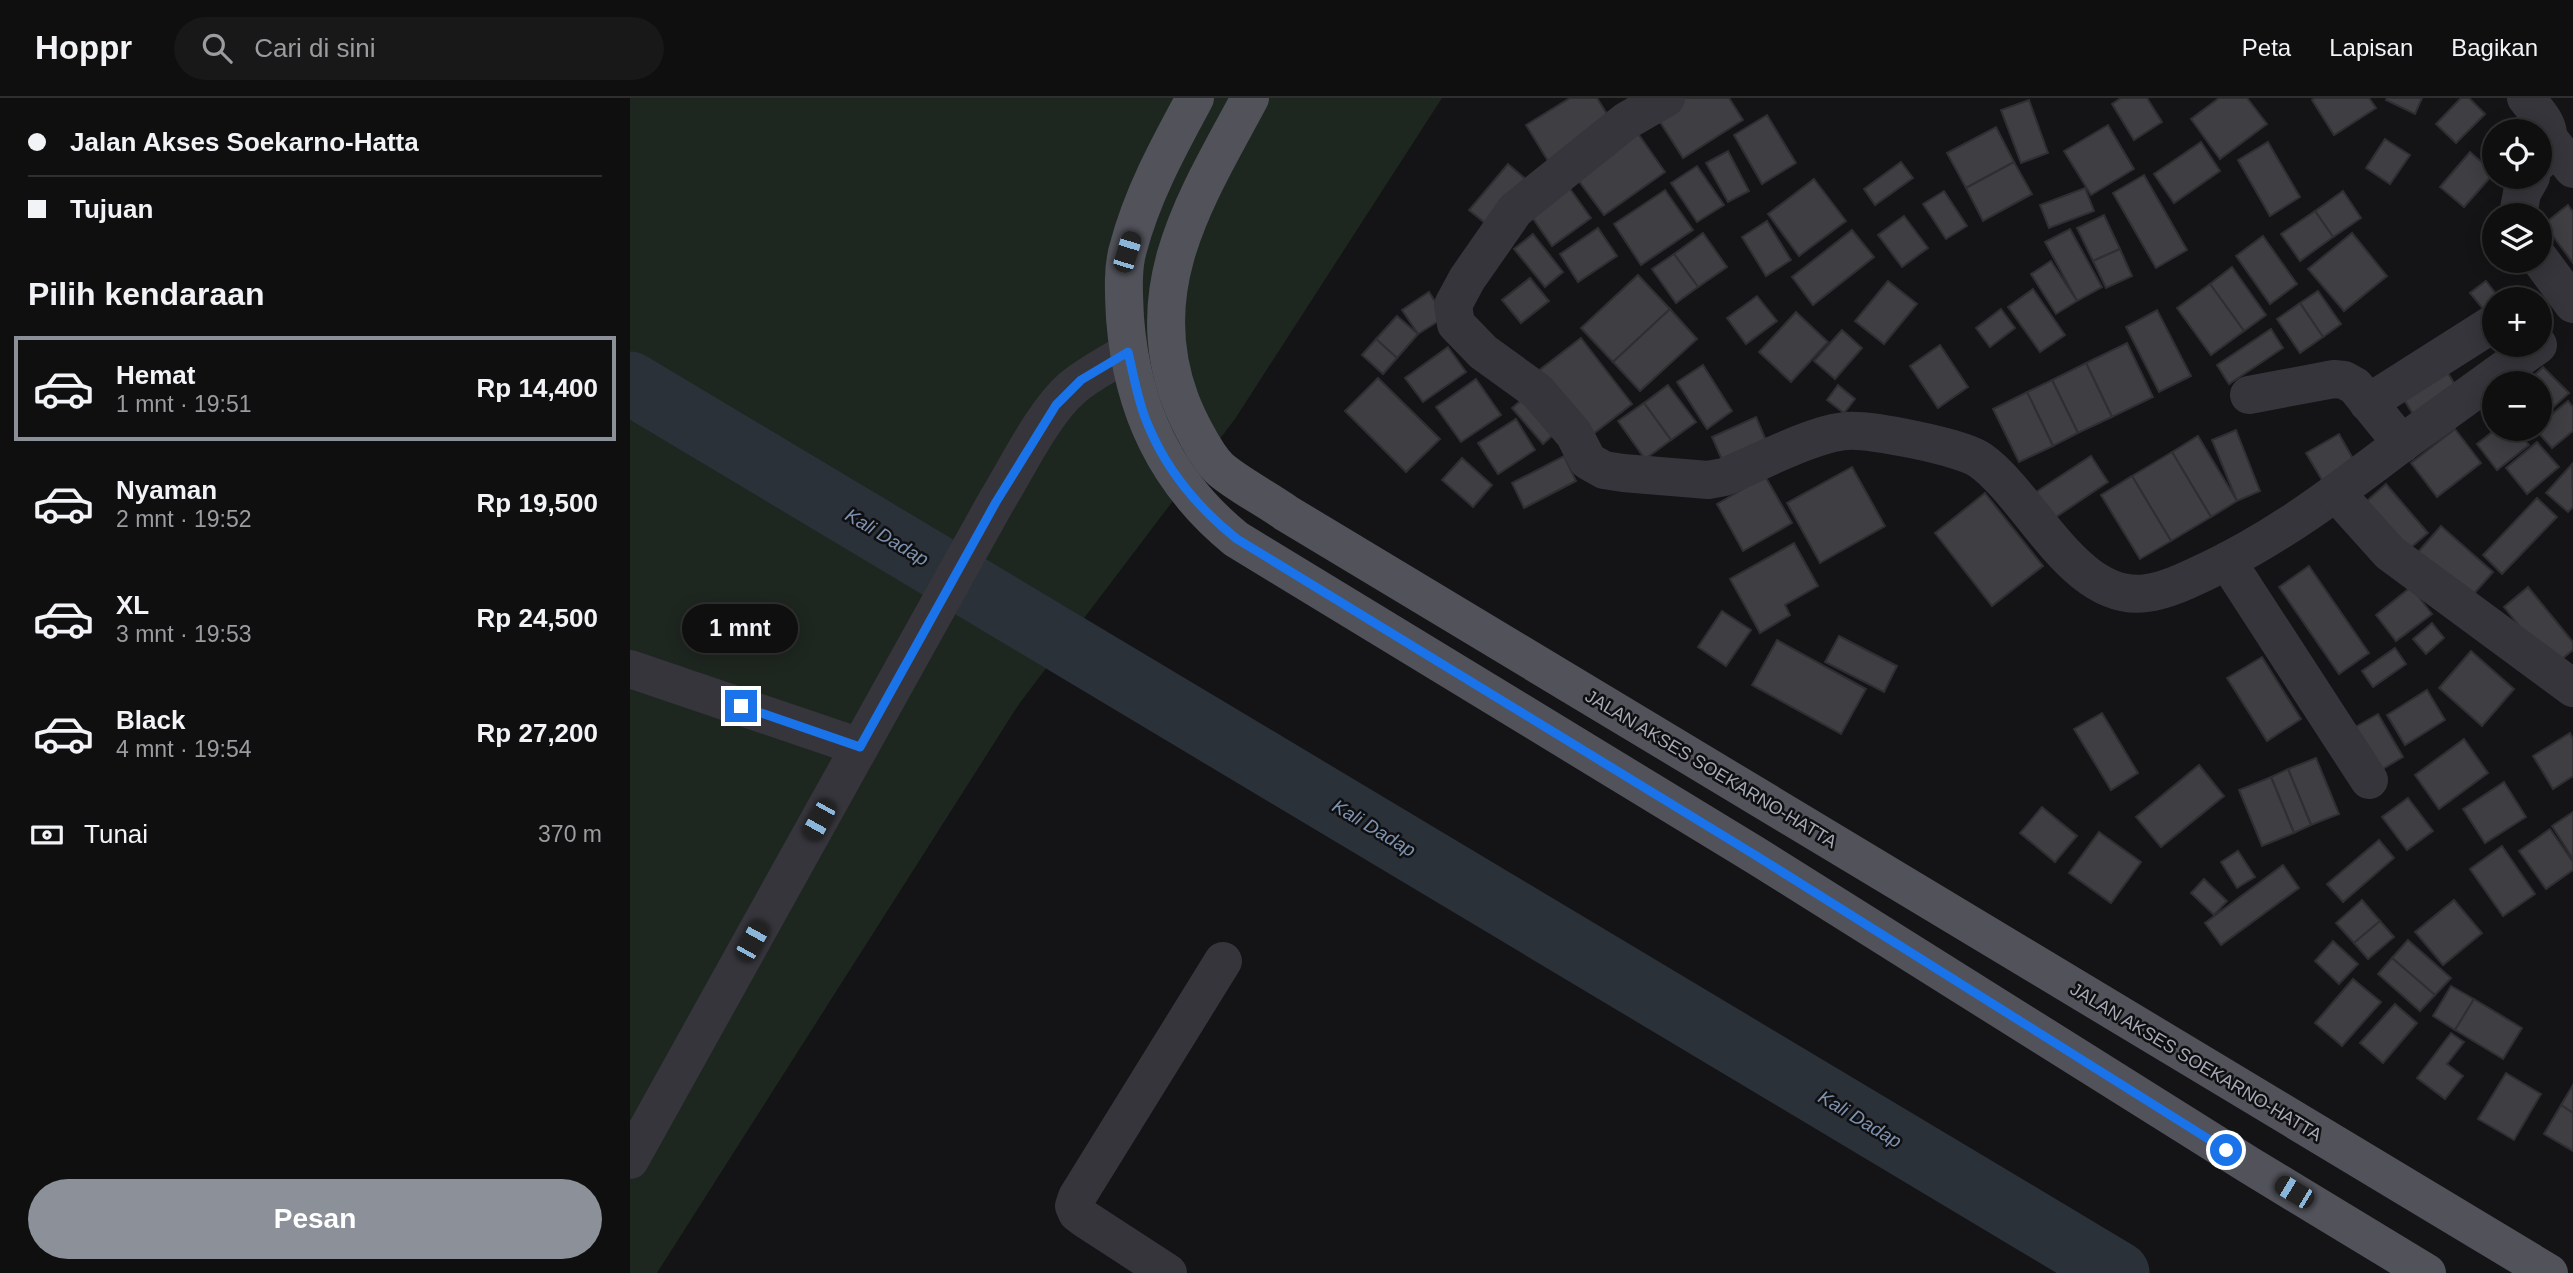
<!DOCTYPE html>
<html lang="id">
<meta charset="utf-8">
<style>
body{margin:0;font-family:Helvetica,sans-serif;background:#181819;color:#f1f3f6;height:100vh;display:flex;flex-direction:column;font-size:26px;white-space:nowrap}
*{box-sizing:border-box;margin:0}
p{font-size:23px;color:#9b9c9f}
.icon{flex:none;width:38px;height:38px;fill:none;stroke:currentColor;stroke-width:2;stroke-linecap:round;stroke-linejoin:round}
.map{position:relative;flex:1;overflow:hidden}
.side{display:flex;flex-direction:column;background:#0f0f10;width:630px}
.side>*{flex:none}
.hud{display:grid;align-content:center;height:154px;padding:0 28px;background:#0f0f10}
.tools{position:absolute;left:1852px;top:21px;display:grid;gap:14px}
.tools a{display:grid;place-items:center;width:70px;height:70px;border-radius:50%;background:#0f0f10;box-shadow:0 4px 18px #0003,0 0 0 2px #2f2f30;font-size:35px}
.end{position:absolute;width:32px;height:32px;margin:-16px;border:9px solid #1a73e8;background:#fff;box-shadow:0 0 0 4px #fff}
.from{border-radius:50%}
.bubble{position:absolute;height:49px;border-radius:24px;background:#0f0f10;box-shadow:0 4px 18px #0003,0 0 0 2px #2f2f30;font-size:23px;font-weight:800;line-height:49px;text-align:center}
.car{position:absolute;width:21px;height:42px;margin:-21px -10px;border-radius:9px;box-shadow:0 0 5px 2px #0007;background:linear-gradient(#222 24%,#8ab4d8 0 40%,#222 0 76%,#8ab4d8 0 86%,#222 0)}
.hud b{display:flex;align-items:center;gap:24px;height:66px;font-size:26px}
.hud b+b{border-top:2px solid #2f2f30}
.hud i{width:18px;height:18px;background:#f1f3f6}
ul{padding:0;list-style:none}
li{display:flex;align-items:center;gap:21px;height:105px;margin:0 14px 10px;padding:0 14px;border:4px solid transparent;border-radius:0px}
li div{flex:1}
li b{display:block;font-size:26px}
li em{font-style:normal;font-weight:800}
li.on{border-color:#8c9099}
li>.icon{width:63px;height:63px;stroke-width:1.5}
h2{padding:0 28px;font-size:32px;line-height:84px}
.pay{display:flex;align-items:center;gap:18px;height:77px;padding:0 28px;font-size:26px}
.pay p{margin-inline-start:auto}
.cta{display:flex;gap:14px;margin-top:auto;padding:14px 28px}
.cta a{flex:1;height:80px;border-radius:42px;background:#8c9099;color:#fff;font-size:28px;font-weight:800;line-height:80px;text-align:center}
header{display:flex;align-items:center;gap:42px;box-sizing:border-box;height:98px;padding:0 35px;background:#0f0f10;border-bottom:2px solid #2f2f30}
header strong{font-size:33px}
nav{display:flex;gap:38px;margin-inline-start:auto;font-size:24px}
.search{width:490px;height:63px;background:#181819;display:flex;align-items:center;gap:18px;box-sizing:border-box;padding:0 24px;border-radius:38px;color:#9b9c9f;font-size:26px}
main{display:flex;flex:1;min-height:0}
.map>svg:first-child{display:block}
.green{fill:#1e2620}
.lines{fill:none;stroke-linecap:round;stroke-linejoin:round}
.river{stroke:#2b3139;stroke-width:63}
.building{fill:#3e3e43;stroke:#2f2e32;stroke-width:2}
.minor{stroke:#35353b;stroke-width:38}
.major{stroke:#51525a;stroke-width:38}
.route{stroke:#1a73e8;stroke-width:9}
.labels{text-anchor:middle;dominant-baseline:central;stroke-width:5;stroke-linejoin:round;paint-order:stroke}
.street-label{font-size:18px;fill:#a6a9b6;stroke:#0f0f11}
.water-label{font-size:19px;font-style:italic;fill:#7e93b0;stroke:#0f0f11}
</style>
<header>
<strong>Hoppr</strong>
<div class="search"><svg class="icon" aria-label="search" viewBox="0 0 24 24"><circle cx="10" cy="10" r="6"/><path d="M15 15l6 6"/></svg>Cari di sini</div>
<nav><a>Peta</a><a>Lapisan</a><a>Bagikan</a></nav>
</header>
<main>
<section class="side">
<div class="hud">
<b><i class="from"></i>Jalan Akses Soekarno-Hatta</b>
<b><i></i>Tujuan</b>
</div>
<h2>Pilih kendaraan</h2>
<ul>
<li class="on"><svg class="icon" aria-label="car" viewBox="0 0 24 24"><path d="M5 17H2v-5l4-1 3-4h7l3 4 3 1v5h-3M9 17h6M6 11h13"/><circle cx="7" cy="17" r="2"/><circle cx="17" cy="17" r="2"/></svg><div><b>Hemat</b><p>1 mnt · 19:51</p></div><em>Rp 14,400</em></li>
<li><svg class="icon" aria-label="car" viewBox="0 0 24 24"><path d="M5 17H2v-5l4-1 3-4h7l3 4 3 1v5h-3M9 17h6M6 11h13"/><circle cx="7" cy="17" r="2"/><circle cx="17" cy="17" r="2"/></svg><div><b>Nyaman</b><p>2 mnt · 19:52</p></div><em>Rp 19,500</em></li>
<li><svg class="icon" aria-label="car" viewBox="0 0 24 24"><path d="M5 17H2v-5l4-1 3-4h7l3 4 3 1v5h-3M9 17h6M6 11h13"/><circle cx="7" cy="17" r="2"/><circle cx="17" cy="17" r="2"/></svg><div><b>XL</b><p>3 mnt · 19:53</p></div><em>Rp 24,500</em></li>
<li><svg class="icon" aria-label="car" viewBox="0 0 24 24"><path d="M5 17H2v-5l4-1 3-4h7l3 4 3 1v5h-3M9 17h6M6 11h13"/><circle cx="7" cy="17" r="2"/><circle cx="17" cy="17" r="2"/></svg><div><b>Black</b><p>4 mnt · 19:54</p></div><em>Rp 27,200</em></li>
</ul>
<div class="pay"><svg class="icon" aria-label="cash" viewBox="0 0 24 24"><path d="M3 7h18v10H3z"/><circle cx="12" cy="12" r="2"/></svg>Tunai<p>370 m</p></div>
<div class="cta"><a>Pesan</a></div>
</section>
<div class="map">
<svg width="1943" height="1175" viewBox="0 0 1943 1175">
<rect width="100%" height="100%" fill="#141416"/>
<path class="green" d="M0,0H812L605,321L389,606L27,1175H0Z"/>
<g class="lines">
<path class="river" d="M0,285L1488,1175"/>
</g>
<g class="building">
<path d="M940,0H967L982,24L918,63L896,27Z"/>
<path d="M1051,0H1099L1113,22L1053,60L1025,16Z"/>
<path d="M1491,0H1517L1532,24L1504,42L1482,6Z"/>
<path d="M1589,0H1617L1637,26L1590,61L1561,21Z"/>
<path d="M1685,0H1739L1746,10L1704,37L1682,2Z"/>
<path d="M1757,0H1792L1785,16L1756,2Z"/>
<path d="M1831,0H1839L1855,16L1826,45L1806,26Z"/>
<path d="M1399,2L1418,55L1391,65L1371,12Z"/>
<path d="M1137,17L1166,65L1132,86L1104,37Z"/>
<path d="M1002,27L1035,74L974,117L940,71Z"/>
<path d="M1478,27L1504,71L1461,97L1434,53Z"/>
<path d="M1366,29L1384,64L1336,90L1317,55Z"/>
<path d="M1755,41L1780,57L1760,86L1736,70Z"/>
<path d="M1571,44L1590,73L1544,105L1524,76Z"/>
<path d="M1638,44L1670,99L1640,118L1608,62Z"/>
<path d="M1098,53L1119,93L1098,104L1076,65Z"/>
<path d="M1840,54L1864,75L1834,109L1810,89Z"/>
<path d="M1271,64L1283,80L1245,107L1234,91Z"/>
<path d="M1384,64L1402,96L1353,123L1336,90Z"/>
<path d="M878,66L899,84L860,129L839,112Z"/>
<path d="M1067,68L1094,107L1067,124L1041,85Z"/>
<path d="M1514,77L1557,152L1526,170L1483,95Z"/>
<path d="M933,81L961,120L922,148L895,109Z"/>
<path d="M1184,81L1216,123L1169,158L1138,116Z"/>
<path d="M1455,90L1464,113L1419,130L1410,107Z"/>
<path d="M1035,92L1063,132L1011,167L984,126Z"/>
<path d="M1314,93L1337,128L1316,141L1293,106Z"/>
<path d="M1713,93L1731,120L1703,139L1685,113Z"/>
<path d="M1938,107L1943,114V165L1914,126Z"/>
<path d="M1685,113L1703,139L1670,163L1651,136Z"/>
<path d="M1474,117L1490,151L1463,163L1447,130Z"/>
<path d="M1274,118L1298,150L1272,169L1248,137Z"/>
<path d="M1137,123L1161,162L1136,178L1112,139Z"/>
<path d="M968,130L987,158L948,184L930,156Z"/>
<path d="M1440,131L1472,189L1447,203L1415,144Z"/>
<path d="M1222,132L1244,159L1183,207L1162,179Z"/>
<path d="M1073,135L1097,169L1068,189L1044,156Z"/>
<path d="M1722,135L1757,178L1714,213L1678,171Z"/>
<path d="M903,136L933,174L915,189L884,151Z"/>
<path d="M1633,138L1667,186L1640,206L1606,158Z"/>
<path d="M1490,151L1502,178L1476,190L1463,163Z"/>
<path d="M1044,156L1068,189L1046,205L1022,171Z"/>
<path d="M1421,163L1447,203L1426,216L1401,176Z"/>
<path d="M1602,169L1636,217L1614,233L1580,186Z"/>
<path d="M1008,177L1040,211L983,264L951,230Z"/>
<path d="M900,180L919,203L891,225L872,202Z"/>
<path d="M1258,183L1287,206L1254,246L1225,223Z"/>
<path d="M1856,183L1870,201H1864V215L1859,218L1840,195Z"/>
<path d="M1580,186L1614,233L1581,257L1547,210Z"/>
<path d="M1403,191L1435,237L1410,254L1378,209Z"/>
<path d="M1688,193L1711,226L1693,239L1670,205Z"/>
<path d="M799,194L815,219L788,236L772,212Z"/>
<path d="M1127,198L1147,223L1116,246L1097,220Z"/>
<path d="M1670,205L1693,239L1670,255L1647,221Z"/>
<path d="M1040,211L1067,241L1010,293L983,264Z"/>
<path d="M1371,211L1385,230L1360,249L1346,230Z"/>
<path d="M1527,212L1561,278L1529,294L1496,229Z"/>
<path d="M1166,214L1198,244L1161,284L1129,254Z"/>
<path d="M767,218L788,236L767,260L746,241Z"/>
<path d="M1641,231L1653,250L1599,286L1587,267Z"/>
<path d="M1212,232L1232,250L1205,281L1184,263Z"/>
<path d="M951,240L1002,306L954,343L903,277Z"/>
<path d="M746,241L767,260L753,276L732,257Z"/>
<path d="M1497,245L1523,299L1482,319L1456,265Z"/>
<path d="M1310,247L1338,289L1308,310L1280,268Z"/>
<path d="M818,249L836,274L793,304L775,280Z"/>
<path d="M1456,265L1482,319L1448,335L1422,282Z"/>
<path d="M1073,267L1102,313L1077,331L1047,284Z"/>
<path d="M1814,269L1831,296L1788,324L1771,297Z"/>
<path d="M1913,269L1939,295L1909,322V285H1896Z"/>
<path d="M748,280L810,341L776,374L715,313Z"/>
<path d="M846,281L871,317L831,344L806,309Z"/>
<path d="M1422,282L1448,335L1423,348L1397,294Z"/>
<path d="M1038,287L1066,324L1041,342L1014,305Z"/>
<path d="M1208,287L1225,301L1214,315L1197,302Z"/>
<path d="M902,293L933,328L913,346L882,310Z"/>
<path d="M1397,294L1423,348L1389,364L1363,311Z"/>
<path d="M1938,303L1943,309V333L1922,350L1905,331H1909V327Z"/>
<path d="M1014,305L1041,342L1015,361L988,323Z"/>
<path d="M1126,319L1140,352L1096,371L1082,339Z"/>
<path d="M886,321L905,352L868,376L848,345Z"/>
<path d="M1825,331L1851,365L1807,399L1781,365Z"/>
<path d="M1866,331H1886L1899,347L1867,372L1847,346Z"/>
<path d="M1606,332L1630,393L1607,403L1582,342Z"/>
<path d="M1709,336L1727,368L1695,387L1676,355Z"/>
<path d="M1568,338L1607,403L1581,419L1542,354Z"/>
<path d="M1907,344L1929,369L1897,396L1876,370Z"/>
<path d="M1542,354L1581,419L1541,443L1502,378Z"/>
<path d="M934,358L946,383L894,410L882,385Z"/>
<path d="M1461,358L1478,384L1420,423L1403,396Z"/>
<path d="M832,360L862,387L843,409L812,382Z"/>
<path d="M1942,366L1943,409L1938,414L1916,395Z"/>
<path d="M1222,369L1255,428L1190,465L1157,405Z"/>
<path d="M1135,378L1162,425L1113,453L1087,406Z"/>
<path d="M1502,378L1541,443L1510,461L1471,397Z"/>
<path d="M1756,386L1798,435L1773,456L1731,408Z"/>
<path d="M1355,395L1413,468L1362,508L1305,435Z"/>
<path d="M1907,400L1927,419L1872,476L1853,457Z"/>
<path d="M1811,428L1863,474L1834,507L1782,461Z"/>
<path d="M1164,445L1188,488L1155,507L1160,517L1130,535L1100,481Z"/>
<path d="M1679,468L1739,555L1709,576L1649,489Z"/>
<path d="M1781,489L1802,516L1766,543L1746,517Z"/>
<path d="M1898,489L1943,544V552L1922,569L1874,509Z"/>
<path d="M1092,513L1121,532L1096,568L1068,549Z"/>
<path d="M1802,525L1814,540L1796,556L1783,541Z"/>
<path d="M1209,538L1267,568L1254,594L1195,564Z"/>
<path d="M1147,542L1236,591L1211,636L1122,587Z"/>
<path d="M1765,550L1776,566L1743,589L1732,573Z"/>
<path d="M1841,553L1884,591L1852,628L1809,590Z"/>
<path d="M1632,559L1671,621L1637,643L1597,580Z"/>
<path d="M1797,592L1815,622L1775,647L1757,617Z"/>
<path d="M1472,615L1508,675L1481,692L1444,631Z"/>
<path d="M1748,616L1773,659L1746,675L1720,632Z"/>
<path d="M1940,635L1943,641V678L1923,691L1903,658Z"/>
<path d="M1834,641L1858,675L1809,711L1785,677Z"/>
<path d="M1686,660L1709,716L1681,727L1658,671Z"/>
<path d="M1569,667L1594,698L1531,749L1506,719Z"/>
<path d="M1658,671L1681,727L1664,735L1641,679Z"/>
<path d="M1641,679L1664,735L1632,748L1609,692Z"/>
<path d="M1874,684L1896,719L1855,745L1833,711Z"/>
<path d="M1778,700L1803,733L1777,752L1752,719Z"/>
<path d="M1412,709L1447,738L1425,764L1390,735Z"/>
<path d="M1943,714V761L1922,728Z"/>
<path d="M1920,731L1943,764V772L1916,791L1889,753Z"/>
<path d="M1469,734L1511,764L1481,805L1439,775Z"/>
<path d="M1749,742L1764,760L1713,804L1697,786Z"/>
<path d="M1872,748L1905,796L1873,818L1840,771Z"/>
<path d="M1608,753L1625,779L1607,790L1591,764Z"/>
<path d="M1653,767L1669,790L1591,847L1575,825Z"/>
<path d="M1574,781L1597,803L1584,817L1561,795Z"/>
<path d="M1732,802L1750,823L1724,845L1706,825Z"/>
<path d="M1824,802L1852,835L1813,867L1785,834Z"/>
<path d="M1750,823L1764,839L1738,861L1724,845Z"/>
<path d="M1778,842L1821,880L1805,897L1762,860Z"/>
<path d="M1703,843L1728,866L1709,886L1685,863Z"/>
<path d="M1762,860L1805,897L1790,913L1748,876Z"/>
<path d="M1723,881L1751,904L1712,948L1685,925Z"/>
<path d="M1821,888L1844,901L1825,932L1803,918Z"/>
<path d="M1844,901L1892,930L1873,961L1825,932Z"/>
<path d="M1765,906L1787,925L1753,965L1730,945Z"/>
<path d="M1821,935L1834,944L1817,966L1833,978L1815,1001L1787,980Z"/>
<path d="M1876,975L1911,996L1884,1042L1848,1021Z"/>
<path d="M1943,987V1015L1931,1007Z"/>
<path d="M1931,1007L1943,1015V1053L1914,1036Z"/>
</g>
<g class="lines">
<g class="minor">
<path d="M1036,0L996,23L885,112L837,181L823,207L826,226L853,254L907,293L944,336L958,363L974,372L993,375L1078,382L1094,379C1126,366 1184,335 1217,333C1240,331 1332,349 1350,362C1401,398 1445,506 1517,495C1538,492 1558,482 1577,473C1647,440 1709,393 1771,346C1816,313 1862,280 1908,247"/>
<path d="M1896,0C1916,25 1927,33 1909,64"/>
<path d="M1920,42L1943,71"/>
<path d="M1888,117L1892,95L1901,79"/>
<path d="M1909,160L1943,206"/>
<path d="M1619,297L1704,281L1714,282L1725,288L1772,346"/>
<path d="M1738,305L1864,225"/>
<path d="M1706,395L1760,455L1943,590"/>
<path d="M1597,463L1739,682"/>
<path d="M0,571L230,649"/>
<path d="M0,1062L366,404C387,370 413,315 442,290C458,276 479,266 498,254"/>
<path d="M538,1175L455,1121L447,1115L444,1108L447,1099L593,863"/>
</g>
<g class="major">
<path d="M565,0C539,48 512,97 498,151C492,171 494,198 495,220C502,310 535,383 606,441L1125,757L1619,1067L1797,1175"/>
<path d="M620,0C568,97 508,188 550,301C557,320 575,356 589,370C604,384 638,402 656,415L1919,1175"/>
</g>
</g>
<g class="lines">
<path class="route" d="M111,608L230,649L366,404L426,307L451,282L498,254C504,278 508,305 518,327C537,373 568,410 607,441L1125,757L1596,1052"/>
</g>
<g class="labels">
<g class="street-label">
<text transform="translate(1081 671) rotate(31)">JALAN AKSES SOEKARNO-HATTA</text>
<text transform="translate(1566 964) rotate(31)">JALAN AKSES SOEKARNO-HATTA</text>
</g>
<g class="water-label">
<text transform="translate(257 439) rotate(31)">Kali Dadap</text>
<text transform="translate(744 730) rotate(31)">Kali Dadap</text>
<text transform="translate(1230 1021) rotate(31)">Kali Dadap</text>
</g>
</g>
</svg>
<div class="tools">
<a><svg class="icon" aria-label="locate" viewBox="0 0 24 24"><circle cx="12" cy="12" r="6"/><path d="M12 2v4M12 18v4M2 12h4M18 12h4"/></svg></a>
<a><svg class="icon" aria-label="layers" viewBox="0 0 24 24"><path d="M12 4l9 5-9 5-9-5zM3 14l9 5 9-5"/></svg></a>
<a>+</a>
<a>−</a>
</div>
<i class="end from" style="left:1596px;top:1052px"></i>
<i class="end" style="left:111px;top:608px"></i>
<div class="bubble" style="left:52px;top:506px;width:116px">1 mnt</div>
<i class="car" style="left:497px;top:154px;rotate:17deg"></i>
<i class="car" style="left:189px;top:722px;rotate:209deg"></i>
<i class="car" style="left:122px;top:843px;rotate:29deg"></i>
<i class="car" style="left:1664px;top:1094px;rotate:301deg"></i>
</div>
</main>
